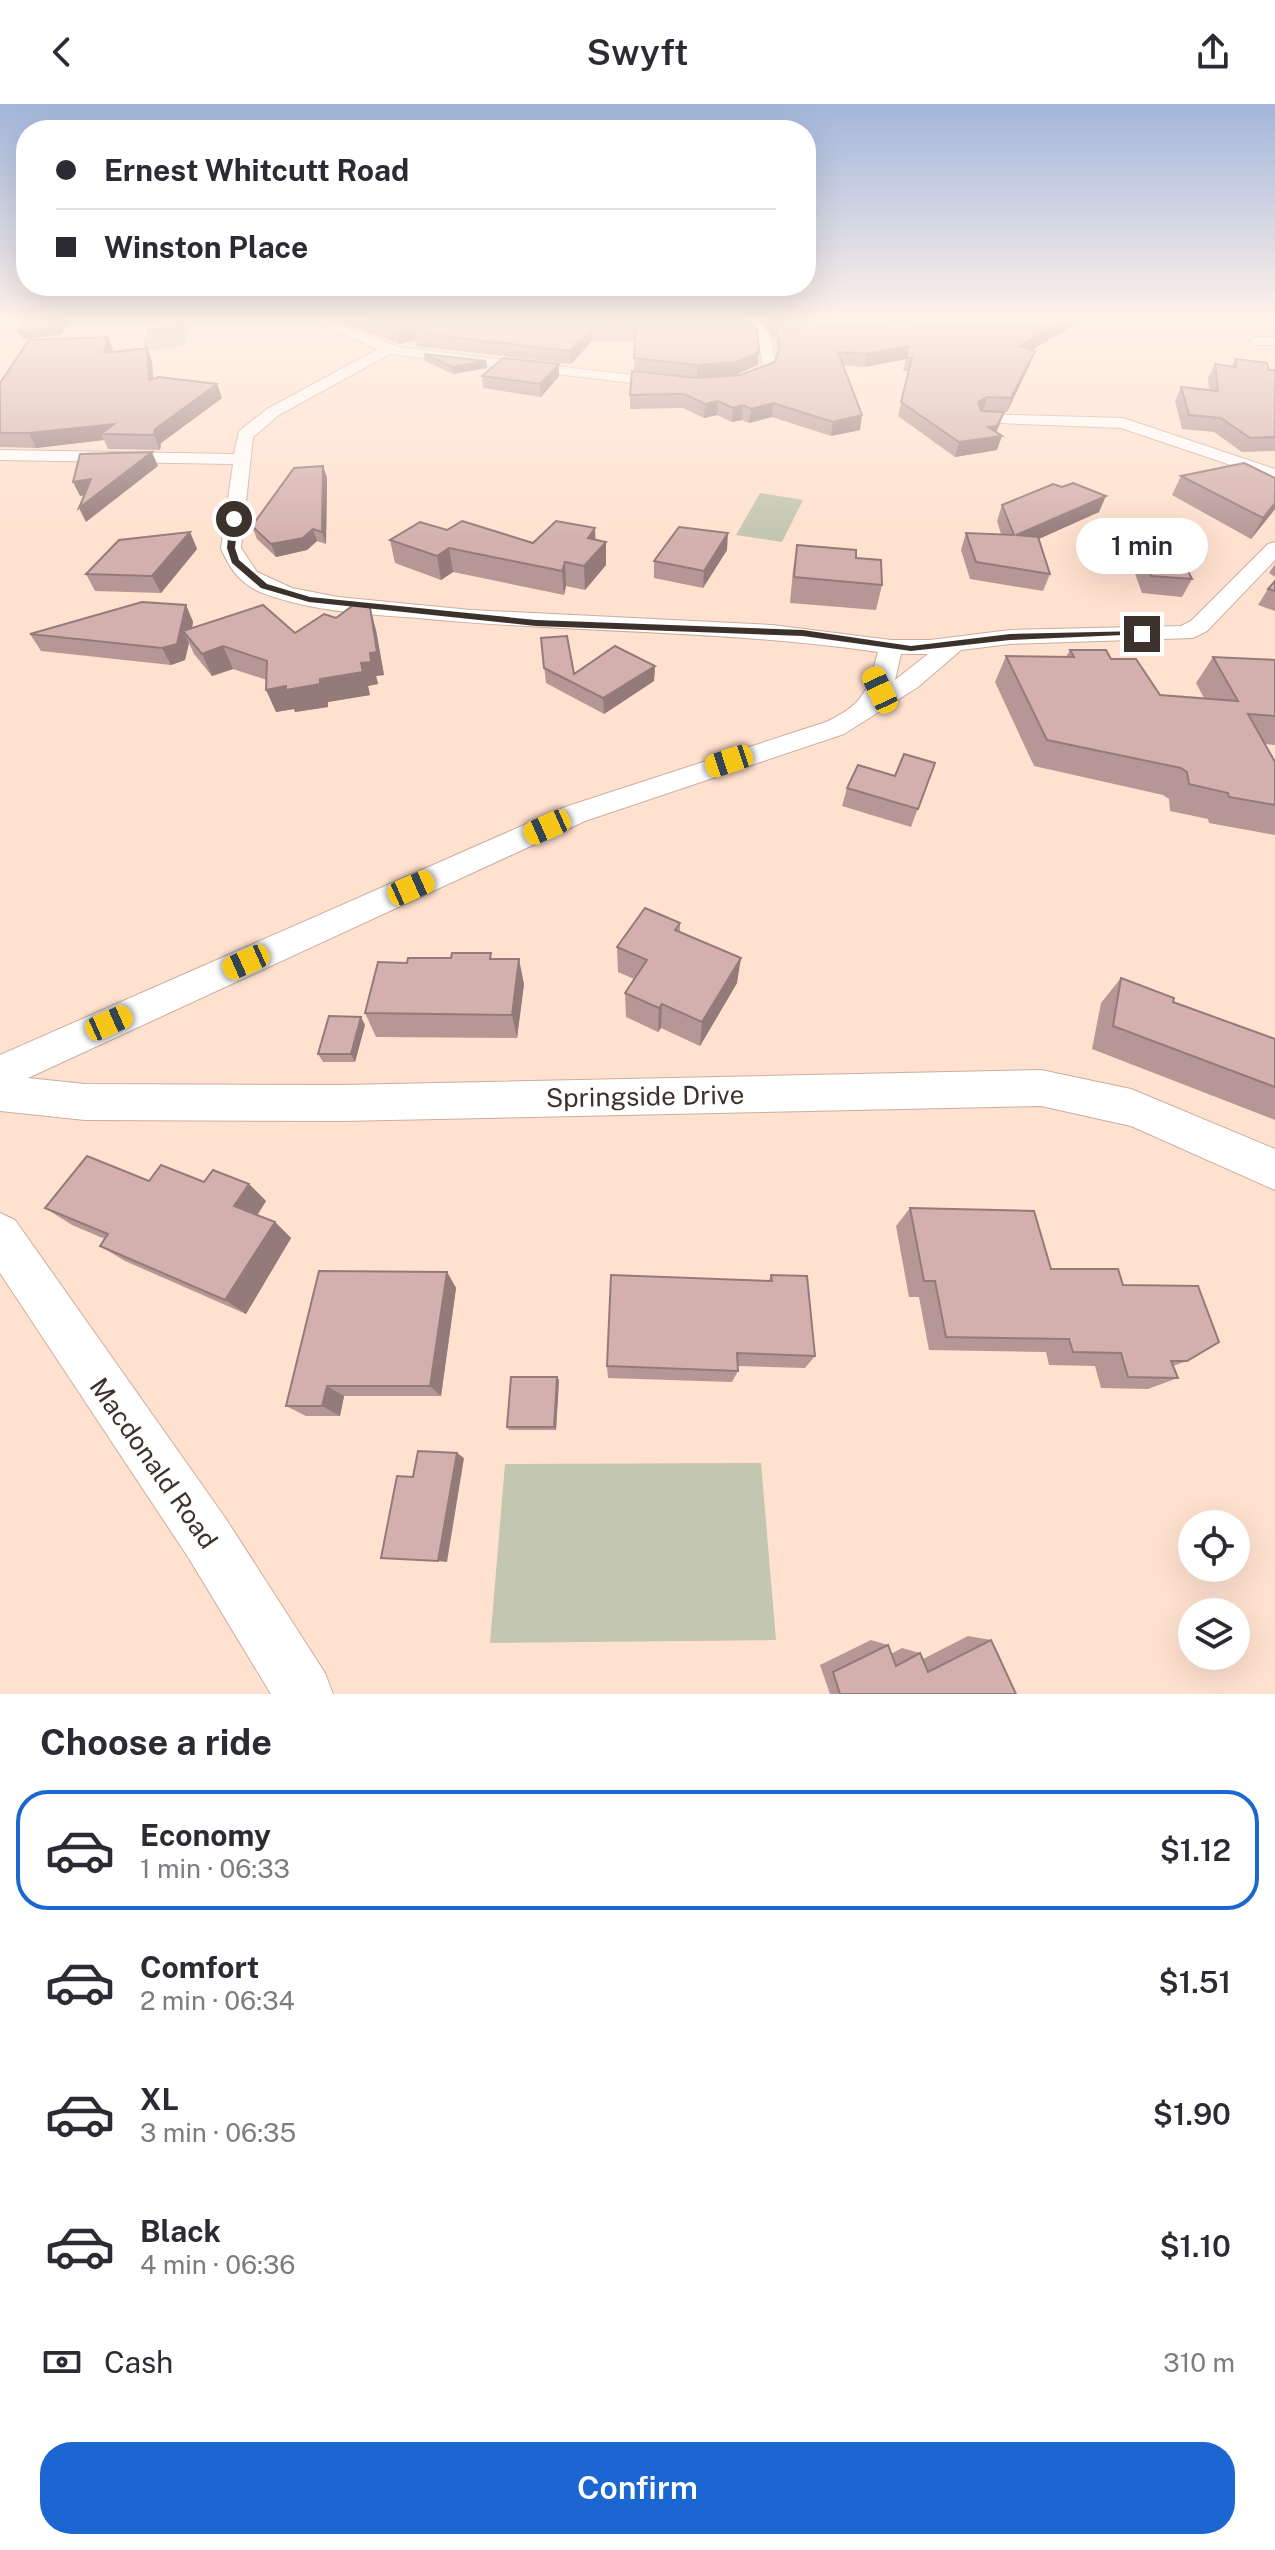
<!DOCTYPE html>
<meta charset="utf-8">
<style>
body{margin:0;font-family:"Public Sans",sans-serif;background:#f2f2f3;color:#2b2b33;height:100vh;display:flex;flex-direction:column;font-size:30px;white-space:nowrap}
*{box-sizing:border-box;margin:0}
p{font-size:26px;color:#7c7c81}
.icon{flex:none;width:44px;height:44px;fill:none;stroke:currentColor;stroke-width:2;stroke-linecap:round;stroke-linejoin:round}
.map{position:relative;height:1590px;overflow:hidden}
.side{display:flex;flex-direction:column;background:#fff;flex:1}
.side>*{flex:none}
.top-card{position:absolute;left:16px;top:16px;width:800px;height:176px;border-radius:32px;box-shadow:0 8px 32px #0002;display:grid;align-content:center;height:176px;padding:0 40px;background:#fff}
.buttons{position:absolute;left:1178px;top:1406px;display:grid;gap:16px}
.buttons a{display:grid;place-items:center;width:72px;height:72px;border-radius:50%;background:#fff;box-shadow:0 8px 32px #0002;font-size:40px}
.end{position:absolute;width:36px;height:36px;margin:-18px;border:10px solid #3d322b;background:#fff;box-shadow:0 0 0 4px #fff}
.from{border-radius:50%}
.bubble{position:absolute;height:56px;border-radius:28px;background:#fff;box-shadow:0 8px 32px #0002;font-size:26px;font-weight:600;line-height:56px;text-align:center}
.car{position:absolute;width:24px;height:48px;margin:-24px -12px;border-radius:10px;box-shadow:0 0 6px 2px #0007;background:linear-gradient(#f5c518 24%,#345 0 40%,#f5c518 0 76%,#345 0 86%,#f5c518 0)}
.top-card b{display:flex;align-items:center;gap:28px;height:76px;font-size:30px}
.top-card b+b{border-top:2px solid #e1e1e2}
.top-card i{width:20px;height:20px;background:#2b2b33}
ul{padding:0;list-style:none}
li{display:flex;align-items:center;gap:24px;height:120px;margin:0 16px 12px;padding:0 24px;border:4px solid transparent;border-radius:32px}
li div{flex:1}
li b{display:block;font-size:30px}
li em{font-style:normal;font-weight:600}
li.current{border-color:#1b66d1}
li>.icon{width:72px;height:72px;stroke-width:1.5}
h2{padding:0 40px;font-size:36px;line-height:96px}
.pay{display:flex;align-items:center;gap:20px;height:88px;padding:0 40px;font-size:30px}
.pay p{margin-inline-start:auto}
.action{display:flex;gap:16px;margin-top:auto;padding:16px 40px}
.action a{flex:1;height:92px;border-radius:32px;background:#1b66d1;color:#fff;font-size:32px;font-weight:600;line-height:92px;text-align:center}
header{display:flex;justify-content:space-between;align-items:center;height:104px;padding:0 40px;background:#fff;font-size:36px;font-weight:600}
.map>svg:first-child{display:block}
.green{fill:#c3c6b0}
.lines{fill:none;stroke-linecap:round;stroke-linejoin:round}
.street-casing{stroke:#cbae9e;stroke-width:2}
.street{fill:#fff;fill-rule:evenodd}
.wall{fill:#b59796}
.shaded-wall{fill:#947b7a}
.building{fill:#d3b0ae;stroke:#947b7a;stroke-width:2}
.route{fill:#3d322b}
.labels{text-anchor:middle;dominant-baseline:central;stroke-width:7;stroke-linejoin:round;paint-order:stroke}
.near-street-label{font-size:26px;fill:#3d322b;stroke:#fff}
</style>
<header><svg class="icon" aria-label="back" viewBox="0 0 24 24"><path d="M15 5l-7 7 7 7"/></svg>Swyft<svg class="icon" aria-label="share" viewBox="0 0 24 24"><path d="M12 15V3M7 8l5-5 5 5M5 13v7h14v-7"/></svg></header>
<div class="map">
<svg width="1275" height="1590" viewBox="0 0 1275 1590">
<rect width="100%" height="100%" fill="#ffe1cf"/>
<g class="green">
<path d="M188,220L186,242L143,247L147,224Z"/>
<path d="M760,389L803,396L782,438L736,431Z"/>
<path d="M761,1359L776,1536L490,1539L505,1360Z"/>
</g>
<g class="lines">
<g class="street-casing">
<g id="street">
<path d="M309,215H325L398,243L674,276L681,280L674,284L390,250L279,311L253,333L241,444L257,468L292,484L338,493L471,506L772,521L891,536H930L1010,526L1181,522L1191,517L1268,440L1275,438V456L1207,527L1193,534L1010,540L961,546L918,583L844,630L585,717L28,974L85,980L342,981L1041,966L1131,985L1275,1045V1086L1131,1022L1041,1002L342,1017L85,1016L0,1007V951L565,703L826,618C864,600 867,588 878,548C729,526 578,529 428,515C373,510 313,509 260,488C241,480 228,463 221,444L233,360L0,356V346L234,350L239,327L267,305L378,245ZM901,550H928L895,576Z"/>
<path d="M743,215H756L769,228L777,262C765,276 749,283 731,281V275L753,270L763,261L756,229Z"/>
<path d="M1275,233V241H1257L1250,237L1257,233Z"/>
<path d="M983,310L1123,314L1275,365V376L1121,324L977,318V312Z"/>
<path d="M0,1109L15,1116L226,1415L325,1569L333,1590H271L188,1453L0,1169Z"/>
</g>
</g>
<use href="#street" class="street"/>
</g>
<g class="wall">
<path d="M332,215H749L758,261L735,271L697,274L634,267L635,237H592L571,260L417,242L416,236L399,240Z"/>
<path d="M758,215H887L899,218L943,221V215H1084L1031,246L1030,260L1007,308L992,307L1004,308L996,328L997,346L955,353L898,312L909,267H903L906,255L865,263L843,261L860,326L831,332L772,313L749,319L742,316L732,318L717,311L704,314L683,304L630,305V291L698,274L740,271L775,258L778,249L776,239Z"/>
<path d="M113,245V248L152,257L153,274L217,280L222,294L161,339L160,346L108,345L104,336L36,344L0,343V279Z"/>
<path d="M424,250L486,257L487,264L453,270L425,257Z"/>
<path d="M1235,255L1269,266H1275V347L1242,348L1214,328L1182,325L1175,297L1181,283L1209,286L1208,274L1215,260L1232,262Z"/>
<path d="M559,260V272L541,293L483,284L482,272Z"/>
<path d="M323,362L327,374L326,440L317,437L307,446L276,453L257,435L252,422Z"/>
<path d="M1181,372L1275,405L1251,435L1172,391Z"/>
<path d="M1002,401L1099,408L1038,435L1050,470L1043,487L970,475L961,446L966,429L1001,430L997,417Z"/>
<path d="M447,426L533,439L596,436L606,438V461L585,486L566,482L564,491L453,468L441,476L395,459L390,436Z"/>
<path d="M190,428L197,445L161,489L95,487L86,470Z"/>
<path d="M797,441L856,454L882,481L876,506L790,499L793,466Z"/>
<path d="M1140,444L1192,475L1182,493L1142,489L1132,461Z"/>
<path d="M727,446L703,484L654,474V457Z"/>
<path d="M1275,460V473L1269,469Z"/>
<path d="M1275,477V507L1258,501L1268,485Z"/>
<path d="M186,501L193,518L192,524L295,529L376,526L384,571L376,572L378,580L368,582L370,591L328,598V603L295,608L294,605L276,608L267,576L233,565L212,572L194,550L189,539L185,556L171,561L41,547L30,530Z"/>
<path d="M541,534L574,570L655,562L654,577L604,610L546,579Z"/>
<path d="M1070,546L1111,555L1160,591L1204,594L1196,579L1213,553L1275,556V641L1264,640L1275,658V731L1209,719L1208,715L1170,707L1169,695L1163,691L1034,662L995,578L1006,552L1066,553Z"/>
<path d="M935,659L911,723L842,702L847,684L895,672Z"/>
<path d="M680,819V828L737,879L700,942L661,924L658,928L626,913L625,889L634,875L618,868L617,843Z"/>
<path d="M492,855L524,880L517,934L376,933L365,909L407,859Z"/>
<path d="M1121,874L1173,898L1275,935V1016L1092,945L1101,899Z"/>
<path d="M365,921L355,958H323L318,950Z"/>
<path d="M149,1077L249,1080L266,1097L257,1111L275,1118L291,1134L246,1210L125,1157L100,1142L105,1135L72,1121L45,1104Z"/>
<path d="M910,1104L1051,1165L1123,1181L1187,1257L1173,1262L1178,1274L1148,1285L1101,1284L1095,1262L1049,1261L1046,1248L929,1246L919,1193H909L896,1122Z"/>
<path d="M447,1168L456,1184L441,1292H344L340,1312H306L286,1302Z"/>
<path d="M771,1171L815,1252L805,1264L738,1262V1267L732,1278L608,1274L607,1262L769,1176Z"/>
<path d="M559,1276L556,1326H509L507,1323Z"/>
<path d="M968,1532L991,1536L1016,1590H830L820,1561L871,1536L888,1541L891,1550L902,1544L920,1549L923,1555Z"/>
</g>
<g class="shaded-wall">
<path d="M63,215H68L62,231L23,235L19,228Z"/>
<path d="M1068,215H1084L1016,255L1020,242Z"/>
<path d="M430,220L415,229L416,236L399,240L396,227Z"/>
<path d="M592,224V237L571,260L570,247Z"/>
<path d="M108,233L113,245L110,262L104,249Z"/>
<path d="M909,242L906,255L865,263L867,250Z"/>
<path d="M147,244L152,257L154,289L149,276Z"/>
<path d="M1035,247L1030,260L1007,308L1011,294Z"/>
<path d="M759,248L758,261L735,271L697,274L698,261Z"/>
<path d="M486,257L487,264L453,270L452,263Z"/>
<path d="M559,260V272L541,293L540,280Z"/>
<path d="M217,280L222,294L161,339L160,346L154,331L155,325Z"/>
<path d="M987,293L983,307L974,312L978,298Z"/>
<path d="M718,297L717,311L704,314L705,300Z"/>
<path d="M773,299L772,313L749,319L751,305Z"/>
<path d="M743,301L742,316L732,318L733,304Z"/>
<path d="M1004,308L999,322L994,333L1002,332L997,346L955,353L959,338L988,323Z"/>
<path d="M862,311L860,326L831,332L833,318Z"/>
<path d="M114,320L101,330L104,336L36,344L29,329Z"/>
<path d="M152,348L158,362L86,418L79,404Z"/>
<path d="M323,362L327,374L326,440L322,428Z"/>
<path d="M91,375L98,389L80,392L73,378Z"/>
<path d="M1106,392L1099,408L1010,448L1016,431Z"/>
<path d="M1275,399V405L1251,435L1263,414Z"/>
<path d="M595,424L596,447L606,438V461L585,486L584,462L588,434Z"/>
<path d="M313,425L317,437L307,446L276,453L271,440Z"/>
<path d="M190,428L197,445L161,489L152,472Z"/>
<path d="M728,429L727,446L703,484L704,467Z"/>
<path d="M449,444L453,468L441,476L437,452Z"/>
<path d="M565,458L566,482L564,491L562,467Z"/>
<path d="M186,501L193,518L190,535L183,527L189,539L185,556L171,561L162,544Z"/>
<path d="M370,503L376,526L384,571L376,572L378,580L368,582L370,591L328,598V603L295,608L294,605L276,608L266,586L320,575L361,559L370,549Z"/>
<path d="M223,542L233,565L212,572L202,550Z"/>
<path d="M655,562L654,577L604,610L603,594Z"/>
<path d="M741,854L737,879L700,942L702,918Z"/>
<path d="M519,855L524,880L517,934L512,911Z"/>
<path d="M662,900L661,924L658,928L659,904Z"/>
<path d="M361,913L365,921L355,958L351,950Z"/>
<path d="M249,1080L266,1097L253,1118L234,1102Z"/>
<path d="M275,1118L291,1134L246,1210L225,1196Z"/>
<path d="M447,1168L456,1184L441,1292L430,1282Z"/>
<path d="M557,1273L559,1276L556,1326L554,1323Z"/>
<path d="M327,1282L344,1292L340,1312L322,1302Z"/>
<path d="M457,1349L464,1354L447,1458L438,1457Z"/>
</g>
<g class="building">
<path d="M26,215H63L59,224L19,228Z"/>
<path d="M362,215H749L757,226L759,248L736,258L698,261L634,254L636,225L592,224L570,247L415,229L430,220L396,227Z"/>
<path d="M768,215H887L899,218L948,221L947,215H1068L1020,242L1035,247L1011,294L987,293L978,298L981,307L1004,308L997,322L988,323L1002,332L959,338L901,298L912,254H906L909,242L867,250L838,248L862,311L833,318L773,299L751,305L743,301L733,304L718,297L705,300L684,290L630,291L632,267L698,274L740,271L775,258L780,242L777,226Z"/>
<path d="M108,233L104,249L147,244L149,276L159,273L217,280L155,325L154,331L101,330L114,320L29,329H0V279L29,236Z"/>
<path d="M424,250L486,257L452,263Z"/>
<path d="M503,254L559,260L540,280L482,272Z"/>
<path d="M1235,255L1267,259L1269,266H1275V333L1250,334L1221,314L1189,311L1181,283L1218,287L1215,260L1236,263Z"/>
<path d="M152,348L79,404L91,375L73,378L80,350Z"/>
<path d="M1244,359L1275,374V399L1263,414L1181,372Z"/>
<path d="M323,362L322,428L313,425L303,434L271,440L252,422L294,364Z"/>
<path d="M1073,379L1106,392L1016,431L1038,433L1050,470L976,458L966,429L1014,431L1002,401L1053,380L1062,383Z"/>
<path d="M462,417L533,439L556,417L595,424L588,434L606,438L584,462L565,458L562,467L449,444L437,452L390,436L420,418L447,426Z"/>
<path d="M679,423L728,429L704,467L654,457Z"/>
<path d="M190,428L152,472L86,470L119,436Z"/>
<path d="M797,441L856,446V454L881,456L882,481L794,473Z"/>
<path d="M1140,444L1179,448L1192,475L1151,472Z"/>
<path d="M1275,477V487L1268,485Z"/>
<path d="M142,498L186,501L177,540L162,544L30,530Z"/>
<path d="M356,499L370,503L377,548L370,549L371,558L361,559L363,568L320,575V580L286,586V582L266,586L267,557L223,542L202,550L183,527L263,501L295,529L324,510L336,514Z"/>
<path d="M567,532L574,570L615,542L655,562L603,594L544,564L541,534Z"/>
<path d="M1070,546H1106L1111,555H1136L1160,591L1238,597L1213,553L1275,556V612L1248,610L1275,658V701L1229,693L1228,689L1189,680L1187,668L1181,664L1047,636L1006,552L1074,553Z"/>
<path d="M904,650L935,659L918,705L847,684L858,661L895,672Z"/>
<path d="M645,804L680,819L675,826L741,854L702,918L662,900L659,904L625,889L647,856L617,843Z"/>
<path d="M452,849H491L490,855H519L512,911L365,909L378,858L407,859L408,854H451Z"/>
<path d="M1121,874L1174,894L1173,898L1275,935V983L1113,922Z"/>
<path d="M329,912L361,913L351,950H318Z"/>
<path d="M87,1052L149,1077L161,1061L204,1078L213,1066L249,1080L234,1102L275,1118L225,1196L100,1142L108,1130L45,1104Z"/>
<path d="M910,1104L1034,1107L1051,1165H1118L1123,1181L1198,1182L1219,1238L1187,1257H1171L1178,1274L1128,1273L1121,1249L1073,1248L1069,1235L946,1233L935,1177H924Z"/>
<path d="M319,1167L447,1168L430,1282H327L322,1302H286Z"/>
<path d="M611,1171L772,1177L771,1171L807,1172L815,1252L737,1249L738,1267L607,1262Z"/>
<path d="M511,1273H557L554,1323H507Z"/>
<path d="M418,1347L457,1349L438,1457L381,1454L397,1372L413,1373Z"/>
<path d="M991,1536L1016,1590H840L833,1568L888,1541L896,1562L920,1549L928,1568Z"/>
</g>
<linearGradient id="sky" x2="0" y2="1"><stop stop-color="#a2b6db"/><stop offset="0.49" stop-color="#fff2e9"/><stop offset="1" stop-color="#fff2e9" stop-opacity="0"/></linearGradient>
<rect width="1275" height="437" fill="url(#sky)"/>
<path class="route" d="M234,412L238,415L235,444L239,456L267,480L310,493L536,516L803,526L911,542L1010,530L1142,527L1146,530L1010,536L911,547L803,532L536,522L309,498L261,484L232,459L227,444L230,415Z"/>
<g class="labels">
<g class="near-street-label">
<text transform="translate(645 992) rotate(-1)">Springside Drive</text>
<text transform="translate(154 1359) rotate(55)">Macdonald Road</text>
</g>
</g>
</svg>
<div class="buttons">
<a><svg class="icon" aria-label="locate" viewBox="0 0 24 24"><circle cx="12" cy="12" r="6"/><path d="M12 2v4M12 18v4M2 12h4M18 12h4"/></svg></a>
<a><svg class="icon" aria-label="layers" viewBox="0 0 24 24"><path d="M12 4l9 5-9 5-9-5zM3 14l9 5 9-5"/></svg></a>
</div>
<i class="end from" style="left:234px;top:415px"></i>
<i class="end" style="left:1142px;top:530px"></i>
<div class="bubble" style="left:1076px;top:414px;width:132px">1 min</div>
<i class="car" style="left:880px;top:586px;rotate:335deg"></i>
<i class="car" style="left:729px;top:657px;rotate:252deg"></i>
<i class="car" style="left:547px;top:723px;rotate:246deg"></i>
<i class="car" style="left:411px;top:784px;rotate:66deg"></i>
<i class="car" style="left:246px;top:858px;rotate:246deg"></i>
<i class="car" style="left:109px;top:919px;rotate:66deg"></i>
<div class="top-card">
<b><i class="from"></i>Ernest Whitcutt Road</b>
<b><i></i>Winston Place</b>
</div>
</div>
<section class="side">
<h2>Choose a ride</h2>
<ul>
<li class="current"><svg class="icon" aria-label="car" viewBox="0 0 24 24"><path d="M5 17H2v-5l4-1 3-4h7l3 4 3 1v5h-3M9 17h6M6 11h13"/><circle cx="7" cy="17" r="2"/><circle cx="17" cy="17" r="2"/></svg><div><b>Economy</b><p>1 min · 06:33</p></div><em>$1.12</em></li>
<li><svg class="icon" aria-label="car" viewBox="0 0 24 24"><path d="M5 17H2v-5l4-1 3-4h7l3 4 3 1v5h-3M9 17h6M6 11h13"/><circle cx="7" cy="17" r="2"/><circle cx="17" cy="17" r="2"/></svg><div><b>Comfort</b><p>2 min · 06:34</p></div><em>$1.51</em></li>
<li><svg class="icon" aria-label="car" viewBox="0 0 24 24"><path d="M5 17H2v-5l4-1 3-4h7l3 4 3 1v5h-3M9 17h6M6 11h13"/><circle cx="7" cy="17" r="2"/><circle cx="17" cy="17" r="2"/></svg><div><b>XL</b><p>3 min · 06:35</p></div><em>$1.90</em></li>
<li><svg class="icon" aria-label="car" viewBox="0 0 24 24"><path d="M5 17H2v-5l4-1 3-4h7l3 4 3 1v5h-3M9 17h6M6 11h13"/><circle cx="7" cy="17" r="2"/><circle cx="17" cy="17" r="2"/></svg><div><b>Black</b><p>4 min · 06:36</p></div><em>$1.10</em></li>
</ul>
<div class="pay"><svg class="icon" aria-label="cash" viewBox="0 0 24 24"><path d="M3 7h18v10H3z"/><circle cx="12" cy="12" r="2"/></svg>Cash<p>310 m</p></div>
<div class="action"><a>Confirm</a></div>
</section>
